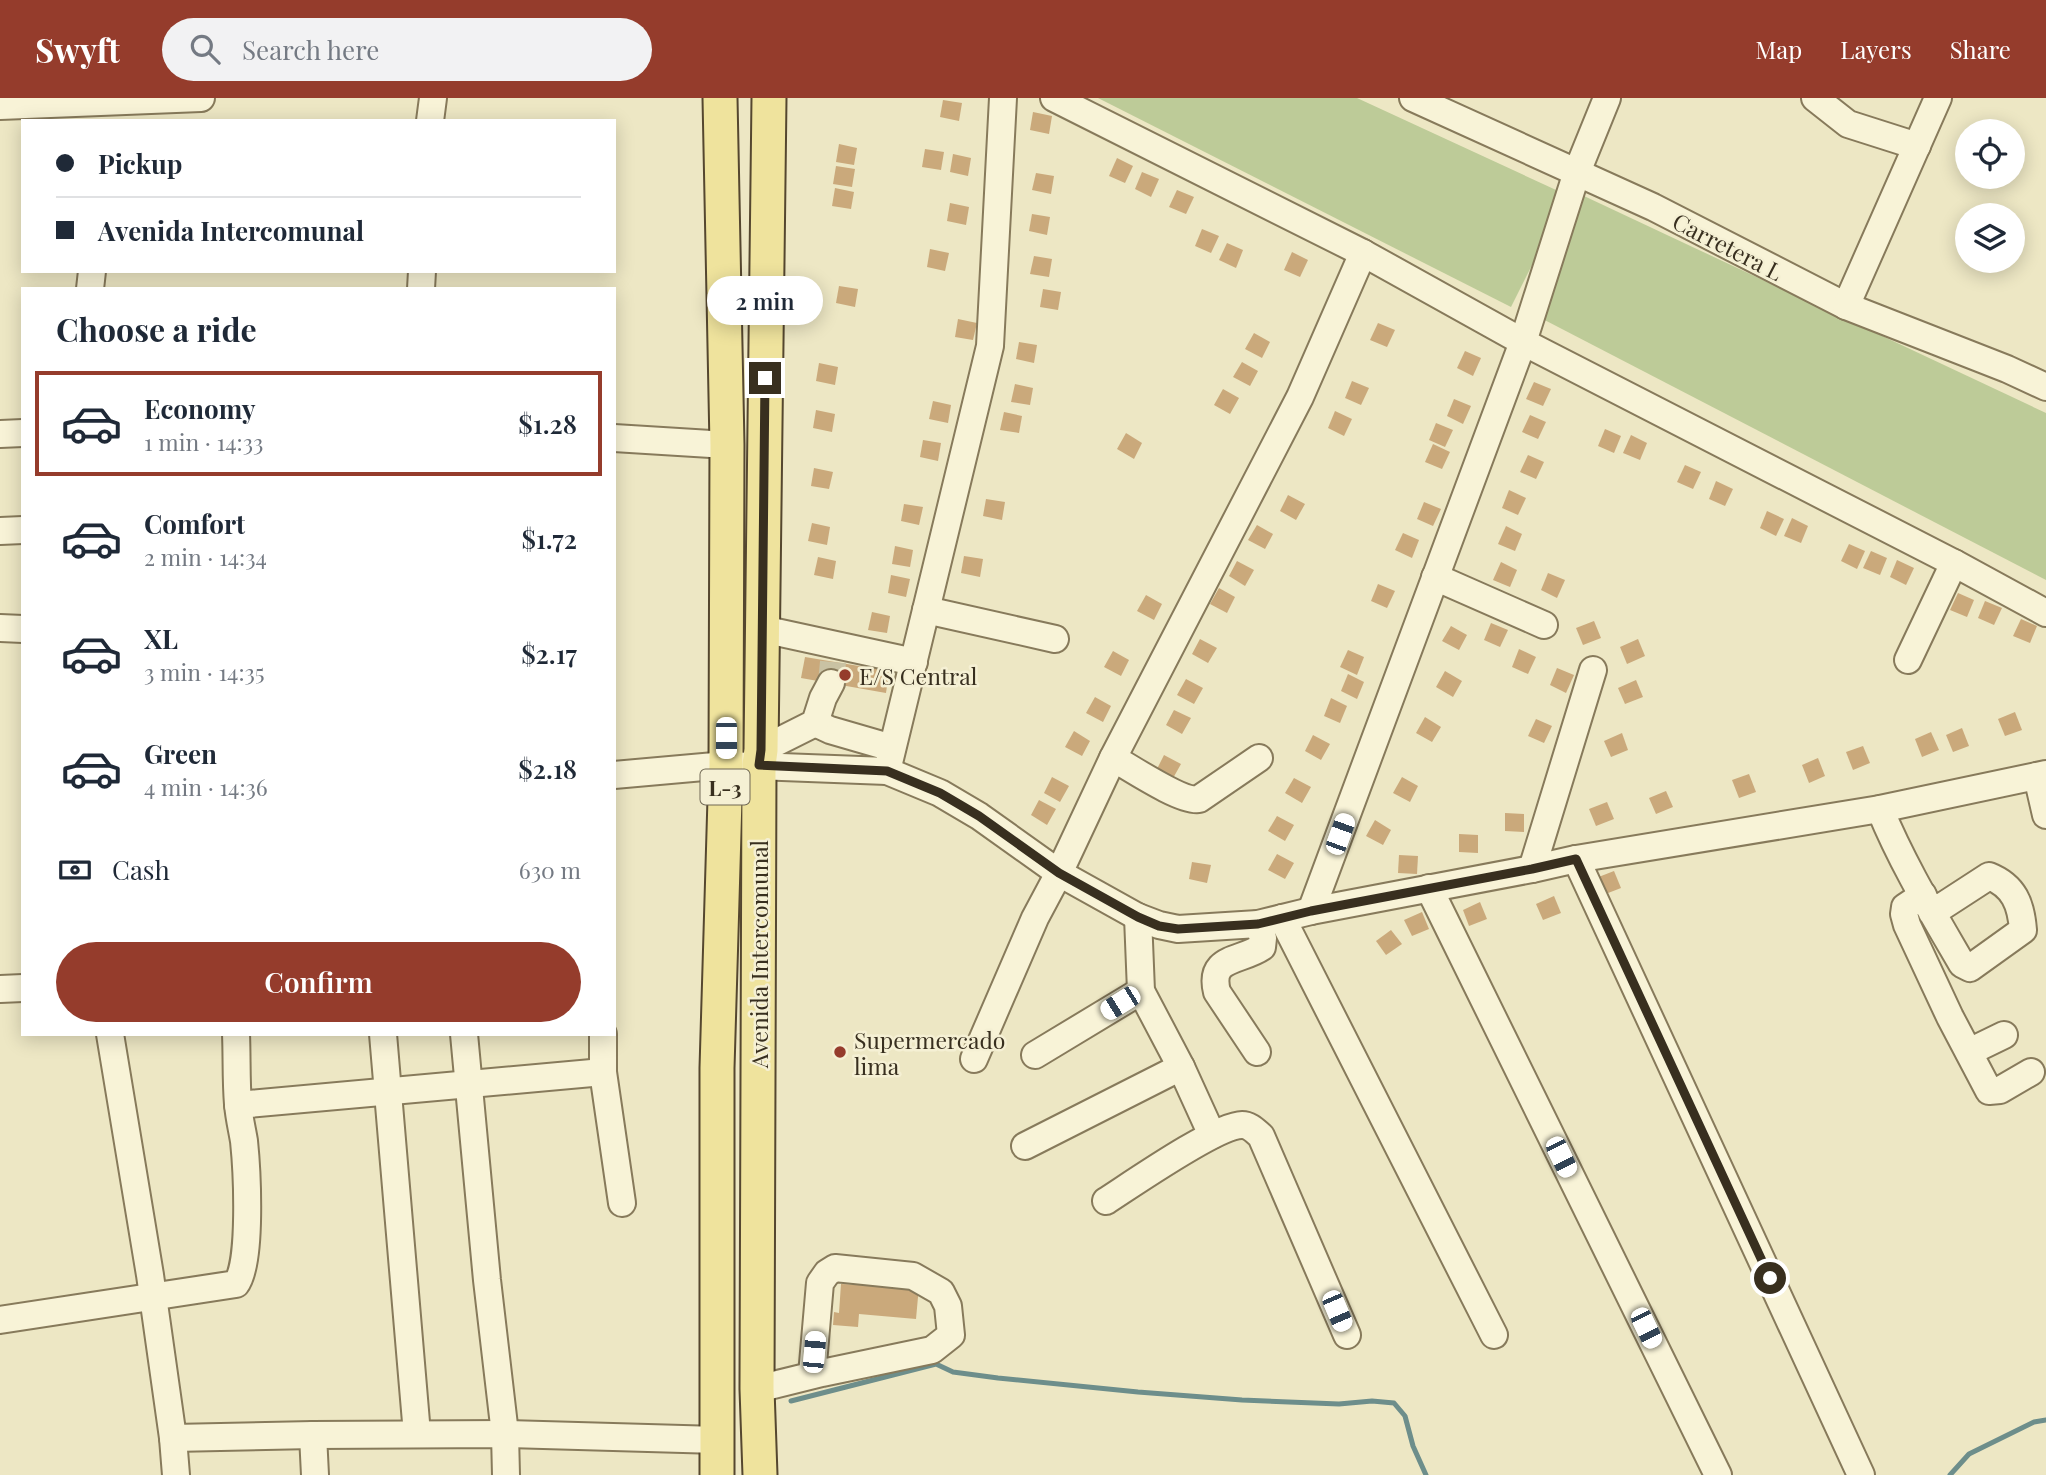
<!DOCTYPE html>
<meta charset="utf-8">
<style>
body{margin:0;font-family:"Playfair Display",serif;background:#f2f2f3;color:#1f2937;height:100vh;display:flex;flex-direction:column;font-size:26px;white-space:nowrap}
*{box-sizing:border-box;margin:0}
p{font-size:23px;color:#747a83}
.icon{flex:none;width:38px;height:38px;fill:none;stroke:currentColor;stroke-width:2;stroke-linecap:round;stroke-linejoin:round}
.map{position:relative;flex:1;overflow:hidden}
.details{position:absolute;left:21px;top:189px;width:595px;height:749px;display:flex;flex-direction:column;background:#fff;border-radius:0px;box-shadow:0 4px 18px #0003}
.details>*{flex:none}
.banner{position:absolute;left:21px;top:21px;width:595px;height:154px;border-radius:0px;box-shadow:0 4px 18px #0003;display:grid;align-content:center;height:154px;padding:0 35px;background:#fff}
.controls{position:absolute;left:1955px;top:21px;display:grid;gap:14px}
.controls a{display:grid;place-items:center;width:70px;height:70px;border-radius:50%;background:#fff;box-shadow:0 4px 18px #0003;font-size:35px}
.end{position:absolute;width:32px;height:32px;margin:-16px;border:9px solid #382f1f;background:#fff;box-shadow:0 0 0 4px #fff}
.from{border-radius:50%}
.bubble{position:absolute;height:49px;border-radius:24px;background:#fff;box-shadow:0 4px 18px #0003;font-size:23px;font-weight:600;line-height:49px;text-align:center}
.car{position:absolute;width:21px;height:42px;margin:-21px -10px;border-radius:9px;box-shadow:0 0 5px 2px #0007;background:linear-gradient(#fff 24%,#345 0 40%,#fff 0 76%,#345 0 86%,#fff 0)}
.banner b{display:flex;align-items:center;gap:24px;height:66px;font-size:26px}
.banner b+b{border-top:2px solid #e0e1e3}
.banner i{width:18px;height:18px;background:#1f2937}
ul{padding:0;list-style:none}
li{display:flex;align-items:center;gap:21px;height:105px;margin:0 14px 10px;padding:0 21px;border:4px solid transparent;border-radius:0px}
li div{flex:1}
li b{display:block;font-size:26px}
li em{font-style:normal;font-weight:600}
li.current{border-color:#953c2c}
li>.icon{width:63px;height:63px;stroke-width:1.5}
h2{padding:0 35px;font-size:32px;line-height:84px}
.pay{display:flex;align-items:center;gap:18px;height:77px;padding:0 35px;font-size:26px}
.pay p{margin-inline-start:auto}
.cta{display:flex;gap:14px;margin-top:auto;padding:14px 35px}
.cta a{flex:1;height:80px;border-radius:42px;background:#953c2c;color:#fff;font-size:28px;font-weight:600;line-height:80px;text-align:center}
header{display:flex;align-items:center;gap:42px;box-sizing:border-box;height:98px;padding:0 35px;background:#953c2c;color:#fff}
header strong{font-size:33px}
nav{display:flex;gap:38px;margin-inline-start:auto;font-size:24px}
.search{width:490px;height:63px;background:#f2f2f3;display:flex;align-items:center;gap:18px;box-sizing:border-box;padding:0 24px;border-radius:38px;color:#747a83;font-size:26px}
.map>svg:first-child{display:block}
.green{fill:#bdcb98}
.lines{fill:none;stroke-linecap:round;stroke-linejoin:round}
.stream{stroke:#6d8e8b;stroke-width:5}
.building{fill:#caa97b}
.minor-tunnel{stroke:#c9c2a3;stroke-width:26;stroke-dasharray:26 13;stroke-linecap:butt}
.minor-casing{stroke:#877a5b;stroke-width:30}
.major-casing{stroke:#55472f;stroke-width:37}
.minor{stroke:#f8f3d7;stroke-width:26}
.major{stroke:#efe39d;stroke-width:33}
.route{stroke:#382f1f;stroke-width:9}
.poi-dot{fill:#953c2c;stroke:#f5f0d4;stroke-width:2.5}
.labels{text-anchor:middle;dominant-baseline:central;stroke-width:5;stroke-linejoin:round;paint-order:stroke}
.shield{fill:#f5f0d4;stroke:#716955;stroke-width:2}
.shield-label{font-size:21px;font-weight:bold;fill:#382f1f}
.street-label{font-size:23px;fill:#382f1f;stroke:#f5f0d4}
.poi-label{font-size:23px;fill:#382f1f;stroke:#f5f0d4;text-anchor:start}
</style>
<header>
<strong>Swyft</strong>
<div class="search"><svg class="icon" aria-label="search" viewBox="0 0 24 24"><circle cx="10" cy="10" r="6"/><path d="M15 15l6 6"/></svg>Search here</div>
<nav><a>Map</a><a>Layers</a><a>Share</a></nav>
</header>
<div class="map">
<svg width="2046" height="1377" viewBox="0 0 2046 1377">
<rect width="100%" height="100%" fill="#ede7c4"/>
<g class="green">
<path d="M1098,0H1357L1567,97L1511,209Z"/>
<path d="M1584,98L2046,315V482L1533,216Z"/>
</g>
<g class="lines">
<g class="stream">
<path d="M791,1303L936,1266L953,1274L998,1280L1138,1294L1242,1302L1339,1306L1372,1303L1394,1305L1405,1318L1413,1348L1426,1377"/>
<path d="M1950,1377L1969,1356L2034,1324L2046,1322"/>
</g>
</g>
<g class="building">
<path d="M943,2L962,5L959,23L940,19Z"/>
<path d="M1033,14L1052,18L1049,36L1030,32Z"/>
<path d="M839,46L857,50L854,67L836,64Z"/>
<path d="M925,51L944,54L941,72L922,69Z"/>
<path d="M953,56L971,60L968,78L950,74Z"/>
<path d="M1117,60L1133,68L1125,85L1109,78Z"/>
<path d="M836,68L855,71L852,89L833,86Z"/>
<path d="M1142,74L1159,81L1151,99L1135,91Z"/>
<path d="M1036,75L1054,78L1051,96L1032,92Z"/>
<path d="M835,90L854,94L851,111L832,108Z"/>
<path d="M1177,92L1194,99L1186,116L1169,109Z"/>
<path d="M950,105L969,109L966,127L947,123Z"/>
<path d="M1032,116L1050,119L1047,137L1029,133Z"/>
<path d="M1202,131L1219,138L1211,155L1195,148Z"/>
<path d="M1227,145L1243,152L1236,170L1219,162Z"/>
<path d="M930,151L949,155L945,173L927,169Z"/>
<path d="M1292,154L1308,162L1300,179L1284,172Z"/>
<path d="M1034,158L1052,161L1049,179L1030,176Z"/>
<path d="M839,188L858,191L855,209L836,205Z"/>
<path d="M1043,191L1061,194L1058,212L1040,209Z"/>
<path d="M958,221L977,225L973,242L955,239Z"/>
<path d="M1378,225L1395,232L1387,249L1370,242Z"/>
<path d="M1254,235L1270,244L1262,260L1245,251Z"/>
<path d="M1019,244L1037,247L1034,265L1016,261Z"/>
<path d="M1465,253L1481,260L1473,278L1457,270Z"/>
<path d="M1242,264L1258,273L1250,288L1233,279Z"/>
<path d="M819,265L838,269L835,287L816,283Z"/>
<path d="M1352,283L1369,290L1361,307L1345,300Z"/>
<path d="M1534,284L1551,291L1543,308L1526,301Z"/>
<path d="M1015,286L1033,290L1030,307L1011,304Z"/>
<path d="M1223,291L1239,300L1230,316L1214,307Z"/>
<path d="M1454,301L1471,308L1463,326L1447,318Z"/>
<path d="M933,303L951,307L948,325L929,321Z"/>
<path d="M816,312L835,316L832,334L813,330Z"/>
<path d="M1335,313L1352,321L1344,338L1328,330Z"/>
<path d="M1004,314L1022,318L1019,335L1000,332Z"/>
<path d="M1530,317L1546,324L1538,341L1522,334Z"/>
<path d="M1436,325L1453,332L1445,349L1429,342Z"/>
<path d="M1605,331L1621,338L1614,355L1598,348Z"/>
<path d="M1126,335L1142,345L1134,361L1117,351Z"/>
<path d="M1631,337L1647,345L1640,362L1623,355Z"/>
<path d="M923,342L941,345L938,363L920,359Z"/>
<path d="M1433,346L1450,354L1442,371L1425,364Z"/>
<path d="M1528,357L1544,364L1536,381L1520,374Z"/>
<path d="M1685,367L1701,374L1693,391L1677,384Z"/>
<path d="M814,370L833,374L829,391L811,388Z"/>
<path d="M1716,383L1733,391L1725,408L1709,401Z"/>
<path d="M1509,392L1526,400L1518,417L1502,410Z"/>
<path d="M1288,397L1305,406L1296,422L1280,413Z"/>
<path d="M986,401L1005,404L1002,422L983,418Z"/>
<path d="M1424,404L1441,411L1433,428L1417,421Z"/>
<path d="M904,406L923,409L919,427L901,423Z"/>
<path d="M1767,413L1784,421L1776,438L1760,430Z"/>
<path d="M1792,420L1808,428L1801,445L1784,438Z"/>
<path d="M812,425L830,429L827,447L808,443Z"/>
<path d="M1257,427L1273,436L1265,451L1248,442Z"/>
<path d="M1506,428L1522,436L1515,453L1498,446Z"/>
<path d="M1403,435L1419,442L1412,460L1395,452Z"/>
<path d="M1849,446L1865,453L1857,471L1841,463Z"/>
<path d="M895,448L913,452L910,469L892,466Z"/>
<path d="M1871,453L1887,460L1880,477L1863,470Z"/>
<path d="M964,458L983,461L980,479L961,475Z"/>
<path d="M818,459L836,463L833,481L814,477Z"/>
<path d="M1897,462L1914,470L1906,487L1890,479Z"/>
<path d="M1237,463L1254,472L1245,488L1229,478Z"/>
<path d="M1501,464L1517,472L1510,489L1493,482Z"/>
<path d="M1548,475L1565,482L1557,500L1541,492Z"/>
<path d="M891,477L910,481L906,499L888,495Z"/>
<path d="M1378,486L1395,493L1387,510L1371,503Z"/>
<path d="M1219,490L1235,499L1227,515L1210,506Z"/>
<path d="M1958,495L1974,502L1967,519L1950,512Z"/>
<path d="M1146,497L1162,506L1154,522L1137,513Z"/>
<path d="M1985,503L2002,510L1994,527L1978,520Z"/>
<path d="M872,514L890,518L887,535L868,532Z"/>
<path d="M2021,521L2037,528L2030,545L2013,538Z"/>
<path d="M1594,523L1601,540L1583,547L1576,530Z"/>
<path d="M1491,525L1508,532L1500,549L1484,542Z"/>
<path d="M1451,528L1467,537L1459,552L1442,543Z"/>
<path d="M1200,541L1217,550L1208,565L1192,556Z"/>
<path d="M1638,541L1645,558L1627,566L1620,549Z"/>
<path d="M1519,551L1536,559L1528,576L1512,569Z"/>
<path d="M1348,552L1364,559L1357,577L1340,569Z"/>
<path d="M1113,553L1129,562L1121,578L1104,569Z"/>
<path d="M805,559L889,573L886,595L801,580Z"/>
<path d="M1557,570L1574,577L1566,595L1550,587Z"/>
<path d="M1445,573L1462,583L1453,599L1436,589Z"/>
<path d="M1348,576L1364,584L1357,601L1341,593Z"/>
<path d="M1186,581L1203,590L1194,606L1177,597Z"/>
<path d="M1636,582L1643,599L1625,606L1618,590Z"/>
<path d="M1095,599L1111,608L1103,624L1086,615Z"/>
<path d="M1331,600L1347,608L1340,625L1324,618Z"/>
<path d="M1174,612L1191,620L1182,636L1166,627Z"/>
<path d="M2015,614L2022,632L2005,638L1998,621Z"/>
<path d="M1425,619L1441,629L1432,644L1416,635Z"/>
<path d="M1536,621L1552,628L1544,645L1528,638Z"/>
<path d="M1962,630L1969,648L1953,654L1946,637Z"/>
<path d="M1074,633L1090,643L1082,658L1065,649Z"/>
<path d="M1931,634L1939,652L1922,659L1915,641Z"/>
<path d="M1622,635L1628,652L1611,659L1604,643Z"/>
<path d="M1313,637L1330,646L1321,662L1305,653Z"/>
<path d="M1863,648L1870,665L1853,672L1846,654Z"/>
<path d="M1164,657L1181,666L1172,682L1156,673Z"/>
<path d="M1818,660L1825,678L1809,685L1802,667Z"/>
<path d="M1749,676L1756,694L1739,700L1732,682Z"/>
<path d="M1052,679L1069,688L1060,704L1044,695Z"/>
<path d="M1402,679L1418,688L1410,704L1393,695Z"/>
<path d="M1294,680L1311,689L1302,705L1285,695Z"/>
<path d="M1666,693L1673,709L1656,716L1649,700Z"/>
<path d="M1039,702L1056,711L1047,727L1031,717Z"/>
<path d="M1607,704L1614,721L1596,728L1589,711Z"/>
<path d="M1505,715L1524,716V734L1505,733Z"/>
<path d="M1277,718L1294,727L1285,743L1268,733Z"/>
<path d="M1375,722L1391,732L1383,747L1366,738Z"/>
<path d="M1459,736L1478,737V755L1459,754Z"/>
<path d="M1277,756L1294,765L1285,781L1268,772Z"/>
<path d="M1399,757L1418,758L1417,776L1398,775Z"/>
<path d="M1192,764L1211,767L1207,785L1189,781Z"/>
<path d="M1614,773L1621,790L1603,797L1596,780Z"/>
<path d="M1554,798L1561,815L1543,822L1536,806Z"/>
<path d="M1480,804L1487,821L1469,828L1463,812Z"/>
<path d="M1422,814L1429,831L1412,838L1404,822Z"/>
<path d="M1391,832L1402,846L1386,857L1376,843Z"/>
<path d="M863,1183L919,1188L916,1221L859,1216L858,1229L833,1227L834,1214L839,1215L841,1186L863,1187Z"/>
</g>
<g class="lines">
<path class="minor-tunnel" d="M831,585L833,564"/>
<g class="minor-casing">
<g id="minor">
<path d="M1054,0L1363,155L1523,244L1954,465L2046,515"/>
<path d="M1413,0L1653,109L1846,208L2007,271L2046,289"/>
<path d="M1815,0L1848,26L1917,48"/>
<path d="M0,8L201,0"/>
<path d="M430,23L433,0"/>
<path d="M90,191L92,173"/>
<path d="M421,191L422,173"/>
<path d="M1846,208L1938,0"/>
<path d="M0,336L23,335"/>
<path d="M614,340L727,347"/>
<path d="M0,433L23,432"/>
<path d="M1435,479L1544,527"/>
<path d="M926,512L1055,541"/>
<path d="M0,530L23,531"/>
<path d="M762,531L914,564"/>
<path d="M1908,562L1954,465"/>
<path d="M815,625L830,632L892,650"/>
<path d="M761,652L815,625L823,600L831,585"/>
<path d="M1113,660C1129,669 1183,705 1199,701L1259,660"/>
<path d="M887,673L990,248L1003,0"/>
<path d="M614,677L726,667L887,673L940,695L979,718L1059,775L1138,819L1159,827L1178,831L1258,826L1311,813L1532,771L1576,761L1880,711L2046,676"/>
<path d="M2037,678L2046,717"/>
<path d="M1880,711C1902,765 1933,816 1962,866L1970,870L2023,832C2021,806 2014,788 1989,778L1932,815"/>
<path d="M1576,761L1861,1377"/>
<path d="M1532,771L1593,572"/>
<path d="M1429,790L1718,1377"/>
<path d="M1923,797L1905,809L1904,816L1907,827L1950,919L1989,993L2000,992L2031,974"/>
<path d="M1311,813L1523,244L1577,74L1607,0"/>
<path d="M1138,819L1141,893L1181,969L1212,1037"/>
<path d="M1282,820L1494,1237"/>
<path d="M0,891L23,890"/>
<path d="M110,936L150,1177L173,1340L176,1377"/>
<path d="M383,936L417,1336"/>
<path d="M464,936L487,1182L505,1336L506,1377"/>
<path d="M603,936V974L622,1105"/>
<path d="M1257,954L1217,894C1208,858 1240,864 1262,849L1263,840L1258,826"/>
<path d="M1969,954L2004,937"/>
<path d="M1035,957L1141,893"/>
<path d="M974,961L1035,820L1059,775L1113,660L1300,299L1363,155"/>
<path d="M238,1007L603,974"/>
<path d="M1025,1048L1181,969"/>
<path d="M1106,1103C1131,1087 1217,1027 1242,1027C1250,1027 1255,1033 1261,1038L1347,1237"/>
<path d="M0,1222L236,1186C252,1165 247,1072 244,1043C242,1031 239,1019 238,1006C236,983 237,959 236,936"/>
<path d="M757,1291L822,1275L932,1252L951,1237L948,1208L941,1194L913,1178L835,1170L827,1175L820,1185L812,1277"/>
<path d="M313,1337L315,1377"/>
<path d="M173,1340L313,1337L505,1336L718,1342"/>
</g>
</g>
<g class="major-casing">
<g id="major">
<path d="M717,1377V970L726,667L727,347L720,0"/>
<path d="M760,1377L757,1291L759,667L761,652L769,0"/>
</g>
</g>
<use href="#minor" class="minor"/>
<use href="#major" class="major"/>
</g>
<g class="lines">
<path class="route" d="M765,280L761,652L759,667L887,673L940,695L979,718L1059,775L1138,819L1159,828L1178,831L1258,826L1311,813L1532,771L1576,761L1770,1180"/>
</g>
<g class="poi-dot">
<circle cx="845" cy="577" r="7"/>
<circle cx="840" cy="954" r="7"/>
</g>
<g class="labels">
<rect class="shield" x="700.5" y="671.5" width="49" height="35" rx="5"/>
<g class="shield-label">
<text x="725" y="689">L-3</text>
</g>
<g class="street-label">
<text transform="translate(1728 148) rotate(27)">Carretera L</text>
<text transform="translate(758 856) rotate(-90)">Avenida Intercomunal</text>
</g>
<g class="poi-label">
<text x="859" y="577">E/S Central</text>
<text x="854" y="941">Supermercado<tspan x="854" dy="26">lima</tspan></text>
</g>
</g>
</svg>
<div class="controls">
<a><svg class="icon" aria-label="locate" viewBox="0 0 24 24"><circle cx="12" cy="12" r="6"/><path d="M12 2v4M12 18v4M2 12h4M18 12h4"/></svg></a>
<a><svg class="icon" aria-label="layers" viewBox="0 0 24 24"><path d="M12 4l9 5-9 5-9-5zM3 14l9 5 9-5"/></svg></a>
</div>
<i class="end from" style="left:1770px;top:1180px"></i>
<i class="end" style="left:765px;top:280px"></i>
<div class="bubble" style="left:707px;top:178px;width:116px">2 min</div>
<i class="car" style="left:726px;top:640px;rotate:180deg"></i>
<i class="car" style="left:1340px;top:736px;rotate:20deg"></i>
<i class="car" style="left:1120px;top:905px;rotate:238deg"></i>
<i class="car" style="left:1561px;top:1059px;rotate:154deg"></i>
<i class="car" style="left:1337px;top:1213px;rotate:157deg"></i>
<i class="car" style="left:1646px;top:1230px;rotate:154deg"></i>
<i class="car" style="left:814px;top:1254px;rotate:5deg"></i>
<div class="banner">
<b><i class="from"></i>Pickup</b>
<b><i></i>Avenida Intercomunal</b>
</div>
<section class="details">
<h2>Choose a ride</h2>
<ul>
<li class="current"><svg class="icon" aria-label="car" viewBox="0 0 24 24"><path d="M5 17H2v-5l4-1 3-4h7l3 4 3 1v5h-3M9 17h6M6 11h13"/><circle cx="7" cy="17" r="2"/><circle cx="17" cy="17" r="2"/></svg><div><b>Economy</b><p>1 min · 14:33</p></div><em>$1.28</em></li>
<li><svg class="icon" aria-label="car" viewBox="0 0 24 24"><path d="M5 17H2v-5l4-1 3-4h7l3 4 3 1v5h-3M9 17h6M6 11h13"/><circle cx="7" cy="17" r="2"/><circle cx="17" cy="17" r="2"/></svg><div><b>Comfort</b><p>2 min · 14:34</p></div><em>$1.72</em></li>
<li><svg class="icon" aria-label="car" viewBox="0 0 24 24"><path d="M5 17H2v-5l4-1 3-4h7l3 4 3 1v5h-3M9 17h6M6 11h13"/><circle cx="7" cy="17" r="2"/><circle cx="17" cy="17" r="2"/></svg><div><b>XL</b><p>3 min · 14:35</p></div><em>$2.17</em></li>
<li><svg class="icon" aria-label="car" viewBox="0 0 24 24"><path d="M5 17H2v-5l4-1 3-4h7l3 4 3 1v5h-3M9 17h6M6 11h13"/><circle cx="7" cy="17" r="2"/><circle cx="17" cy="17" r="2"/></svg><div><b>Green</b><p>4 min · 14:36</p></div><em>$2.18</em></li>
</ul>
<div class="pay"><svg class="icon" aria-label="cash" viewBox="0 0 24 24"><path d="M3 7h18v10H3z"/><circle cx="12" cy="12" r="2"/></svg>Cash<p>630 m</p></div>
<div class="cta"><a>Confirm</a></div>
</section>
</div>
